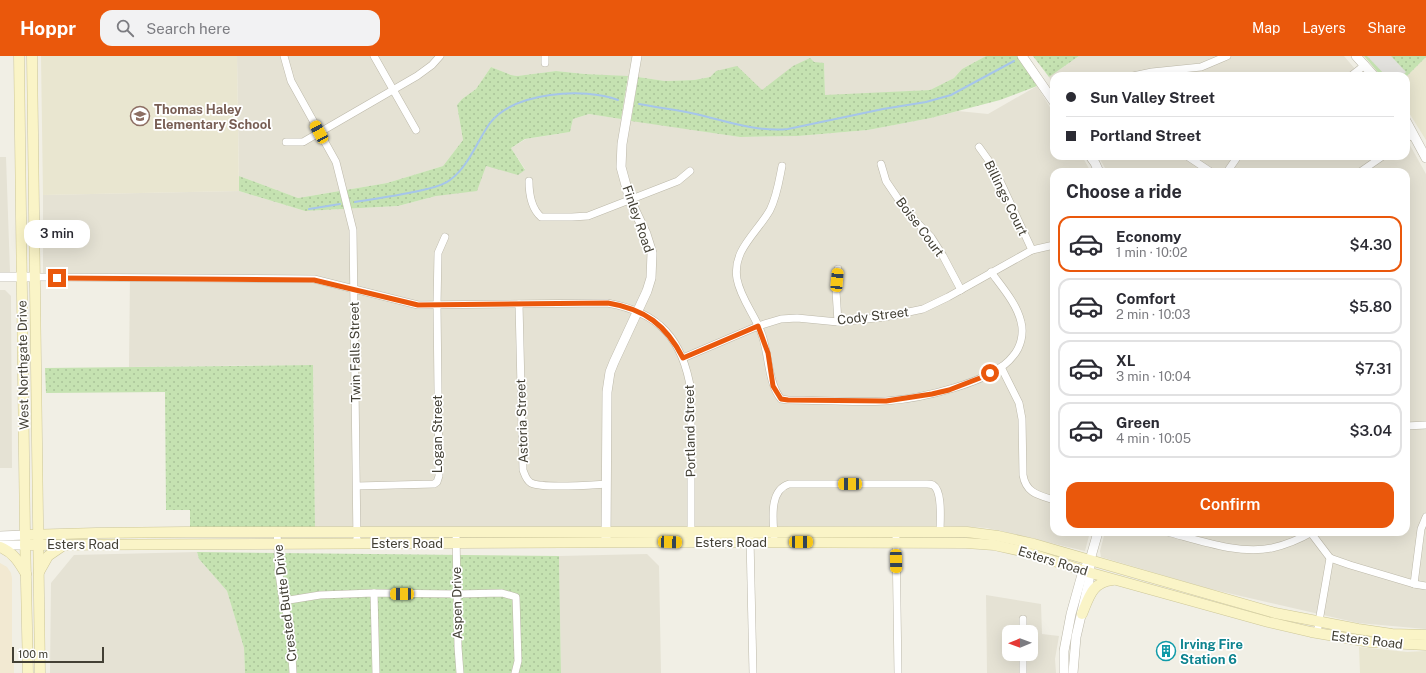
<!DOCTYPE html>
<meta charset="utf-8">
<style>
body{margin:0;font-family:"Public Sans",sans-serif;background:#f2f2f3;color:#2b2b33;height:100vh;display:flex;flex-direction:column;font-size:15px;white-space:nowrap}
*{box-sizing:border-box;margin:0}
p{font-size:13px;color:#7c7c81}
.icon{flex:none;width:22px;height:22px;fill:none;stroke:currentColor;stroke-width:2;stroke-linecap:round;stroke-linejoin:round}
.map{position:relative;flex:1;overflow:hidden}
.sheet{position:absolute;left:1050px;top:112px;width:360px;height:368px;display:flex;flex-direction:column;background:#fff;border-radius:12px;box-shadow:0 4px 16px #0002}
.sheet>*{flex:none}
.top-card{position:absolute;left:1050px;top:16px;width:360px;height:88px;border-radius:12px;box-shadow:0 4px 16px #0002;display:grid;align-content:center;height:88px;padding:0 16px;background:#fff}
.needle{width:26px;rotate:269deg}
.buttons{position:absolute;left:1002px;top:569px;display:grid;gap:8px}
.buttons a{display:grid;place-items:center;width:36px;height:36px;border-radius:8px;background:#fff;box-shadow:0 4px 16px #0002;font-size:20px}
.scale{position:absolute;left:12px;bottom:10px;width:92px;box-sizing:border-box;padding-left:4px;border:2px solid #434035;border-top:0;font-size:11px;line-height:14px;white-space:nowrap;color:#434035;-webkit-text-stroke:3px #fff;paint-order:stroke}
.end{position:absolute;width:18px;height:18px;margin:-9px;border:5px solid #ea580c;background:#fff;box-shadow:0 0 0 2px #fff}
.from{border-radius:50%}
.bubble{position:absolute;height:28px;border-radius:12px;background:#fff;box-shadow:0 4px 16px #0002;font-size:13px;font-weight:600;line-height:28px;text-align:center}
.car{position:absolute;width:12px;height:24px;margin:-12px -6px;border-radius:5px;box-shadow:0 0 3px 1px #0007;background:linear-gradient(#f5c518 24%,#345 0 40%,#f5c518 0 76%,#345 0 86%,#f5c518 0)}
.top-card b{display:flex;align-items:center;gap:14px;height:38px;font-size:15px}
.top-card b+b{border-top:1px solid #e1e1e2}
.top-card i{width:10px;height:10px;background:#2b2b33}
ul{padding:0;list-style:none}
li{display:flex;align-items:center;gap:12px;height:56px;margin:0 8px 6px;padding:0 8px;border:2px solid #e1e1e2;border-radius:12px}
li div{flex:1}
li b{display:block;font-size:15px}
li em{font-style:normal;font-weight:600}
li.active{border-color:#ea580c}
li>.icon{width:36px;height:36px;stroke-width:1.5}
h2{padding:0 16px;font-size:18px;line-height:48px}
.cta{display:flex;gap:8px;margin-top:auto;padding:8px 16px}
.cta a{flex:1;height:46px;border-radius:12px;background:#ea580c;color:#fff;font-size:16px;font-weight:600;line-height:46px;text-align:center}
header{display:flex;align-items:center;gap:24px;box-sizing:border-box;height:56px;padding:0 20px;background:#ea580c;color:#fff}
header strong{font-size:19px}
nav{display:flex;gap:22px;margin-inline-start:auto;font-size:14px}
.search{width:280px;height:36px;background:#f2f2f3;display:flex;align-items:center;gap:10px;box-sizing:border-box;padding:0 14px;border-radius:12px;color:#7c7c81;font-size:15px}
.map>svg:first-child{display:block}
.residential{fill:#e5e2d4;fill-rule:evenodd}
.commercial{fill:#f2e9d2}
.education{fill:#e9e6d0}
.green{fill:url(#green-dots)}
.parking{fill:#e2e1dd}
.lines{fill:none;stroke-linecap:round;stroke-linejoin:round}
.stream{stroke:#a6c5ea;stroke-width:2}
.minor-casing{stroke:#bcb8a9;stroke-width:8}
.tertiary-casing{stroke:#bcb8a9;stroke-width:10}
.secondary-casing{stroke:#cdc798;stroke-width:11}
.minor{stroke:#fff;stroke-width:7}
.tertiary{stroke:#fff;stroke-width:9}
.secondary{stroke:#faf4c7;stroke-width:10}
.route{stroke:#ea580c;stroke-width:5}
.labels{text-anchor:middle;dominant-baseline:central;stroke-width:3.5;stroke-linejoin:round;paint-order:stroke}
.education-label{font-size:13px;font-weight:bold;fill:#785e54;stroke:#fff;text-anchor:start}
.street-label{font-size:13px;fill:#434035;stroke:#fff}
.culture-label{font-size:13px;font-weight:bold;fill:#0d838f;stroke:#fff;text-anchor:start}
</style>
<header>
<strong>Hoppr</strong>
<div class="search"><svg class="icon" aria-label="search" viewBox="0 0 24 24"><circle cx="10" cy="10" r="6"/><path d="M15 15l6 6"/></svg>Search here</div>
<nav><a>Map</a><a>Layers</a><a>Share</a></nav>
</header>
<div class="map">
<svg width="1426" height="617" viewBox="0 0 1426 617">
<defs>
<pattern id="green-dots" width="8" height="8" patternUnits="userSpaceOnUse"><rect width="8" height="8" fill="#c5e2b1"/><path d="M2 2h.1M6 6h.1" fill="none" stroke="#aac399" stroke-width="1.8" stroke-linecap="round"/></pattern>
</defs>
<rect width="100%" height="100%" fill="#f1efe5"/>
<g class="residential">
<path d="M237,0H986L962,13L954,22L930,34L830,40L825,39L824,7L762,34L716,15L710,21L694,24L665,25L638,21L585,18L556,15L517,20L511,19L491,11L476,33L462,43L457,49L463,84L443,110L387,127L298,142L239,120Z"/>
<path d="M1079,0H1344L1361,20H1054V29L1049,21Z"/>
<path d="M1037,30L1054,58V100H1082L1091,116H1054V476H1090L1085,495L987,472L973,471L934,470L315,472L313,309L129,311L130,218L43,217V139L239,135L305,155L398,150L436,140L485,110L525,113L511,92L526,83L570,76L573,63L589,58L740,81L798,80L868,74L931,62L958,55L988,58Z"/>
<path d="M1406,82L1426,118V573L1358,567L1206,532L1101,501L1100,495L1105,476H1406V116H1106L1105,112L1098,100H1406Z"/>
<path d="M0,101H6L10,216H0Z"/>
<path d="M0,234H5L11,240L12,412H0Z"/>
<path d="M197,496L199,503L227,535L244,592L245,617H50L51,527L74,499Z"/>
<path d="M647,498L659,510L661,617H561L559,500Z"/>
<path d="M986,539L1041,548L1042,578L1059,580L1055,603L1056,617H987ZM1009,576H1031V598H1009Z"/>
</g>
<path class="commercial" d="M0,507L7,511L11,517L12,522V590L14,593V617H0Z"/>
<g class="education">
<path d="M41,0H237L239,135L43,139Z"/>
<path d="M1426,1V84L1406,52V21Z"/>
<path d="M1359,591L1407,596L1426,595V617H1360Z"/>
</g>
<g class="green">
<path d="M986,0H1018L1037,30L1000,44L931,62L868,74L798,80L740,81L631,65L638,21L665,25L694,24L710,21L716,15L737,10L762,34L793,10L810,2L814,6L824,7L825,39L930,34L954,22L962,13Z"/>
<path d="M1033,0H1079L1049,21Z"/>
<path d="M1364,0H1426V1L1406,21V20H1381Z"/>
<path d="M491,11L511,19L517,20L556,15L585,18L628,20L621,63L589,58L573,63L570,76L525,83L511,92L525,114L518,119L486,110L477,135L436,140L398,150L305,155L239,135V120L298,142L387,127L443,110L463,84L457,49L462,43L476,33Z"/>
<path d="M313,309L315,472L190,474V454H166L165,336L46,337L45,312Z"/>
<path d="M197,496L559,500L561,617H245L244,592L227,535L199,503Z"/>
</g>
<path class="parking" d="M1367,0H1391L1406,16L1402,20H1386Z"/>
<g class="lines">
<g class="stream">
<path d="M639,48C659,52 680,54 700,59C729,66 757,76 788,73L883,53L926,46L951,39L1014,5"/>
<path d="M355,146C380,142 403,139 427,133C435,131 444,129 450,124C469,110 477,85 490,67C514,36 584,31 618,44"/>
<path d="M309,153L340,148"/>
</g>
<g class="minor-casing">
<g id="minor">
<path d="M284,0L291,25L336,106L353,174L357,487"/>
<path d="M374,0L416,74"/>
<path d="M545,7V0"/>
<path d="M1133,20L1152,16L1201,11L1227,0"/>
<path d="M1351,20L1365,9"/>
<path d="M1406,83L1413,78"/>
<path d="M286,86H303L417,20L432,9L440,0"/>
<path d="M979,91L994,112L1032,194"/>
<path d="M1187,100L1211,116"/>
<path d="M881,108L886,125L907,156L931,181L943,200L961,234"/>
<path d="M782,110C779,125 777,140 770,154C757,177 732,194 737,223C741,244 756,260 762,279C769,299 768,327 781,343L788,344C820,344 853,347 886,345C918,343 993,327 1013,300C1021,291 1024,277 1021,266C1017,248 1002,231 991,216"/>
<path d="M1227,116L1238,100"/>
<path d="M1360,116L1383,100"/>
<path d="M529,125C529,138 531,152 541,161H572L588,160L678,125L690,115"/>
<path d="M35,221L314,223L418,249L607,247C660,256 683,284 691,335V481"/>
<path d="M519,248L523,414C525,419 526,424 531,427C544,433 590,429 606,428"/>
<path d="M838,266L836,235L838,213"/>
<path d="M683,302L758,270L781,263L797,262L838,266L885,261L923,253L948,241L1032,194L1054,189"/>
<path d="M1001,311L1019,347L1022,363L1023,419C1026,437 1038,439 1054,444"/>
<path d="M1406,370L1426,369"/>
<path d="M357,430L434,428L437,426L439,420L437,249L438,197L445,181"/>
<path d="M277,476L279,518L283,545L290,568L293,617"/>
<path d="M456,476L458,591L460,617"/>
<path d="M1167,476C1198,484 1239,499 1272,492C1285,489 1300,483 1312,476"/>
<path d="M1311,477L1330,502L1350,509L1414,528L1426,530"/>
<path d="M774,480C773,463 769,434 789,428H927C929,428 931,428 933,429C943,435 940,465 940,476"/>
<path d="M750,482L753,617"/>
<path d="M896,482L898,617"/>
<path d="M1414,528L1421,473L1426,461"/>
<path d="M374,537L376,617"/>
<path d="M283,545L320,539L374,537L457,538L502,537L516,541L518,605L515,617"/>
<path d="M1023,563V576"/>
<path d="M1317,577L1330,502"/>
<path d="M1023,598V617"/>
</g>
</g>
<g class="tertiary-casing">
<g id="tertiary">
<path d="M1022,0L1054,46"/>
<path d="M1356,0L1374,20"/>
<path d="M1406,65L1426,102"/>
<path d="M1090,100L1095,107L1099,116"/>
<path d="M0,221H35"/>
<path d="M0,480L25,479"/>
<path d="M606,483L607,336L610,316L614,306L647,235L651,222L652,197L646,178L630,144L621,111L622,88L637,0"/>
<path d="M0,489H25"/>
<path d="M1064,617V595L1071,558L1083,515L1090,504L1098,476"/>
<path d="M1073,617L1076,581L1089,525L1090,510"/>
</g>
</g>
<g class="secondary-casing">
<g id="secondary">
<path d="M19,0L25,479L28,617"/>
<path d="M32,0L40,617"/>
<path d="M25,479L96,477L185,476H967L998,480L1034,488L1275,557L1358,573L1392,578L1426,579"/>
<path d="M25,489L670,486L966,487L994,489L1026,496L1091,517L1268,566L1311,576L1370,586L1426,589"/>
<path d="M0,491C13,496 19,506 26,518"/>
<path d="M39,516L48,500L64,489"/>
<path d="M1082,558C1089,541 1092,526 1113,524"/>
</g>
</g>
<use href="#minor" class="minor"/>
<use href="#tertiary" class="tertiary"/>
<use href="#secondary" class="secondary"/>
</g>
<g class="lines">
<path class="route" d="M57,222L314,224L418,249L608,247C645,253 666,269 683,302L758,270L768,297L773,330L781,343L788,344L886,345L932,338L949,334L980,322L990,317"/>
</g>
<defs>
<g id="school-ring" transform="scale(1)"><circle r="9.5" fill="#fff" stroke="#8d6e63" stroke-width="1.5"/><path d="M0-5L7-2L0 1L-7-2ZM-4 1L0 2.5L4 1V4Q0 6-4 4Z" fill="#8d6e63"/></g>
<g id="building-ring" transform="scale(1)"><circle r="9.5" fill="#fff" stroke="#0f9aa8" stroke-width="1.5"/><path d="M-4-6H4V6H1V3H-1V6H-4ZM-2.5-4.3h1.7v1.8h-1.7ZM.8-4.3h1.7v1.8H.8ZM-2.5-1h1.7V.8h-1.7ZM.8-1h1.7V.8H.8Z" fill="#0f9aa8"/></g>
</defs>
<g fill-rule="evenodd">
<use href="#school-ring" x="140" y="60"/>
<use href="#building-ring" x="1166" y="595"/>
</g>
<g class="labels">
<g class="education-label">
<text x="154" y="53">Thomas Haley<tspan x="154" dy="15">Elementary School</tspan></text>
</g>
<g class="street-label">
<text transform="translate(1006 142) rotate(64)">Billings Court</text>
<text transform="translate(638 163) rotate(71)">Finley Road</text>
<text transform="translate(920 171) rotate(53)">Boise Court</text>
<text transform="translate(873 260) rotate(-7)">Cody Street</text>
<text transform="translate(355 296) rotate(-91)">Twin Falls Street</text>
<text transform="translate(23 309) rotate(-91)">West Northgate Drive</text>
<text transform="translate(522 365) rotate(-92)">Astoria Street</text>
<text transform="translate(690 375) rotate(-91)">Portland Street</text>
<text transform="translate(437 378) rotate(-90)">Logan Street</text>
<text x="731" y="486">Esters Road</text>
<text x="407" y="487">Esters Road</text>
<text x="83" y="488">Esters Road</text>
<text transform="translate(1053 505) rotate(17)">Esters Road</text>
<text transform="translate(285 547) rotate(-97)">Crested Butte Drive</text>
<text transform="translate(457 547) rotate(-91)">Aspen Drive</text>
<text transform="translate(1367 584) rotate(7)">Esters Road</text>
</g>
<g class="culture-label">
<text x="1180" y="588">Irving Fire<tspan x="1180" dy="15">Station 6</tspan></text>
</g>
</g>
</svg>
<div class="buttons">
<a><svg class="needle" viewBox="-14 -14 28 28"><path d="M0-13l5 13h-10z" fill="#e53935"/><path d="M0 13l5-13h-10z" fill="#7c7c81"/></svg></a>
</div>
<div class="scale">100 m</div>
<i class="end from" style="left:990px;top:317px"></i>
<i class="end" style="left:57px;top:222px"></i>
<div class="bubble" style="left:24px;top:164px;width:66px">3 min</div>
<i class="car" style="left:319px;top:76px;rotate:331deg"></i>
<i class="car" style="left:837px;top:224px;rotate:5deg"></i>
<i class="car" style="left:850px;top:428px;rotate:270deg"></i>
<i class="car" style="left:670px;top:486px;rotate:92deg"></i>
<i class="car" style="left:801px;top:486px;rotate:90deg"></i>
<i class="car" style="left:896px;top:505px;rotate:179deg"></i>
<i class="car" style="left:402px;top:538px;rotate:270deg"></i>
<div class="top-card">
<b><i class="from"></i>Sun Valley Street</b>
<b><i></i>Portland Street</b>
</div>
<section class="sheet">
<h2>Choose a ride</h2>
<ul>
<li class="active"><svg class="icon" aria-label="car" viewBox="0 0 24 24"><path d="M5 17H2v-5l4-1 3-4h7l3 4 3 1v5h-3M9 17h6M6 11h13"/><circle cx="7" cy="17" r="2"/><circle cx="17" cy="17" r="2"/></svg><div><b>Economy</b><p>1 min · 10:02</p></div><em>$4.30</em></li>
<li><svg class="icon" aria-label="car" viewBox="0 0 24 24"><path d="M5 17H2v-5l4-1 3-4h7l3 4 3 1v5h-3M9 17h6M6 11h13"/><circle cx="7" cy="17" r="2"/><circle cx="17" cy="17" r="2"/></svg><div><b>Comfort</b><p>2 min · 10:03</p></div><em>$5.80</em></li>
<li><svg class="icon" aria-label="car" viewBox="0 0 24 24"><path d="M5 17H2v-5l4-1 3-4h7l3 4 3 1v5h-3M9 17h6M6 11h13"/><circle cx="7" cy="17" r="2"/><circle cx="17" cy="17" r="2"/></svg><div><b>XL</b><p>3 min · 10:04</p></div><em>$7.31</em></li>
<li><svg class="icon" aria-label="car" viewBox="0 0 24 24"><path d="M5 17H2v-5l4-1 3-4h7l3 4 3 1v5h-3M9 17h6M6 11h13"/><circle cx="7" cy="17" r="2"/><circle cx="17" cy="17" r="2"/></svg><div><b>Green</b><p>4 min · 10:05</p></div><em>$3.04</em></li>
</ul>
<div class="cta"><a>Confirm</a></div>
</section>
</div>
